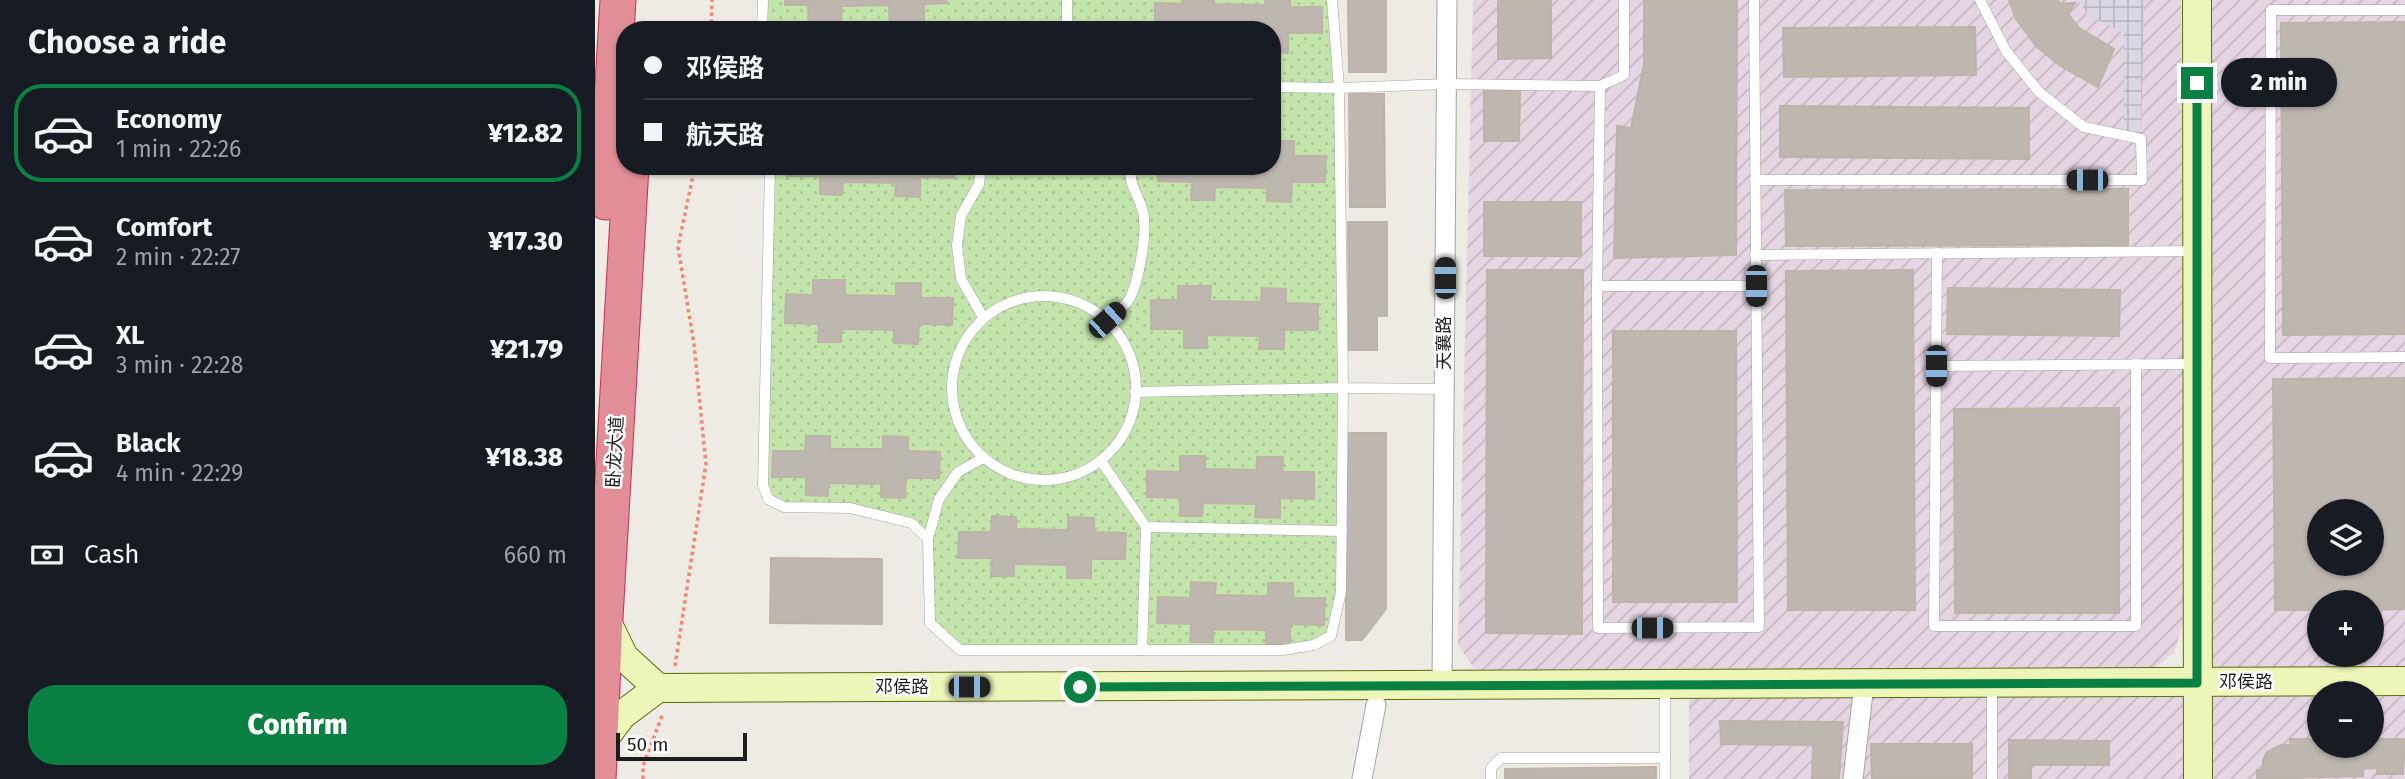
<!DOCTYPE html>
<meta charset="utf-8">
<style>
body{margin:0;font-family:"Fira Sans","Noto Sans SC",sans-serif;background:#242831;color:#f1f3f6;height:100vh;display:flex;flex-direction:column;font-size:26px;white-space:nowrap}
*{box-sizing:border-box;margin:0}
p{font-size:23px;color:#9ea1a6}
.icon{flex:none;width:38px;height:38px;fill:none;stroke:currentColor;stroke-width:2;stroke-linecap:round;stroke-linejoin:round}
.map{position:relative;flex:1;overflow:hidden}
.sheet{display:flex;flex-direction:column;background:#171b24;width:595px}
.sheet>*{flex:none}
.top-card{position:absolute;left:21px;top:21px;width:665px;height:154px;border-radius:28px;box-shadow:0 2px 5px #0004;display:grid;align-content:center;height:154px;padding:0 28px;background:#171b24}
.fabs{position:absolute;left:1712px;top:499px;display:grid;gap:14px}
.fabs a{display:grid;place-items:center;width:77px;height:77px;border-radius:50%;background:#171b24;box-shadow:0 2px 5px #0004;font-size:35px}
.scale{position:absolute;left:21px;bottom:18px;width:131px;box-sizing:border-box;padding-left:7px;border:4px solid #1d1d1d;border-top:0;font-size:19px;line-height:24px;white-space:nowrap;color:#1d1d1d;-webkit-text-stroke:5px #fff;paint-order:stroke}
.end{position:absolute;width:32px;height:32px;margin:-16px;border:9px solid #0b8043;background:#fff;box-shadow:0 0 0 4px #fff}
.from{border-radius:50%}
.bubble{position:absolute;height:49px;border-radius:24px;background:#171b24;box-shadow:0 2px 5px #0004;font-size:23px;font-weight:800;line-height:49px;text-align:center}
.car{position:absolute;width:21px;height:42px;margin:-21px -10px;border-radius:9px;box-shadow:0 0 5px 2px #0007;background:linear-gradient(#222 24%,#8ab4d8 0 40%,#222 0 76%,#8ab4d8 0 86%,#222 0)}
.top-card b{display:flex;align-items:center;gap:24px;height:66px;font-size:26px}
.top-card b+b{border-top:2px solid #363941}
.top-card i{width:18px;height:18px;background:#f1f3f6}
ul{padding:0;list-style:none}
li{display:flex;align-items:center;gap:21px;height:98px;margin:0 14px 10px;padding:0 14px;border:4px solid transparent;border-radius:28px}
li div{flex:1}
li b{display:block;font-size:26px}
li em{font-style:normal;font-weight:800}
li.current{border-color:#0b8043}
li>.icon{width:63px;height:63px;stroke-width:1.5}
h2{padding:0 28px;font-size:32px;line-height:84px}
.pay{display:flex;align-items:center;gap:18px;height:77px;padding:0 28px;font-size:26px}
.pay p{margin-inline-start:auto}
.action{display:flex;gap:14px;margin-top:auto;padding:14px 28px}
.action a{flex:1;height:80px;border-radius:28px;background:#0b8043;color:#fff;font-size:28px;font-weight:800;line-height:80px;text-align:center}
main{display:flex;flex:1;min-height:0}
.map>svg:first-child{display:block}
.industrial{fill:url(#industrial-furrows);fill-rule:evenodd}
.grass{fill:url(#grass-dots)}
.plaza{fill:url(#plaza-grid)}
.building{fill:#beb7b0;stroke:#beb3a6;stroke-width:2;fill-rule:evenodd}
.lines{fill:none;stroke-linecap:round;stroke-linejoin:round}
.lane-casing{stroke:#a4a4a4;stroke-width:11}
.street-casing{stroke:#a4a4a4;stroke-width:21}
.secondary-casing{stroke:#596d0b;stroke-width:30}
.highway-casing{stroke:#ce2d56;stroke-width:37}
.path{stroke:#f28970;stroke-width:3.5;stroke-dasharray:3.5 3.5;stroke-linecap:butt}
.lane{stroke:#fff;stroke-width:10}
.street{stroke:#fff;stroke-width:19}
.secondary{stroke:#edf5b9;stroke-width:28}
.highway{stroke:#e18e96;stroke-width:35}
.route{stroke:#0b8043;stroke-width:9}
.labels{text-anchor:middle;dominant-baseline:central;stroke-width:5;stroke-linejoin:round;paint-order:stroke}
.street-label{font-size:18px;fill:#1d1d1d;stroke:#fff}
</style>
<main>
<section class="sheet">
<h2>Choose a ride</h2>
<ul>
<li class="current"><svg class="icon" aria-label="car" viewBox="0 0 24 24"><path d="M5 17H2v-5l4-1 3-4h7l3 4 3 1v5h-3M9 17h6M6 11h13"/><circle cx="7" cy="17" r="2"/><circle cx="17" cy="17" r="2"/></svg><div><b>Economy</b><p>1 min · 22:26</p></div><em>¥12.82</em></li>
<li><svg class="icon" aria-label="car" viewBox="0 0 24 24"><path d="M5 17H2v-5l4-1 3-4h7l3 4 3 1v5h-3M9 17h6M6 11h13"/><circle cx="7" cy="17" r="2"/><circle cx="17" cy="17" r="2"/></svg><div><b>Comfort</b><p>2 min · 22:27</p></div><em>¥17.30</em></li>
<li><svg class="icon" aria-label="car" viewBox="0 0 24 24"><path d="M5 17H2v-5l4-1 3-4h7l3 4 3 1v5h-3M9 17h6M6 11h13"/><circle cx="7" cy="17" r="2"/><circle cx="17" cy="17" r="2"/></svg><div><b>XL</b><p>3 min · 22:28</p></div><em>¥21.79</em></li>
<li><svg class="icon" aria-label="car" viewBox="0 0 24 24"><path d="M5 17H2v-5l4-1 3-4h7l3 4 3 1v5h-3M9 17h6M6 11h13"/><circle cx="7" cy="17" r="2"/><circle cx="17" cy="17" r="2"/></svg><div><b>Black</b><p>4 min · 22:29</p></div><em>¥18.38</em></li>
</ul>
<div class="pay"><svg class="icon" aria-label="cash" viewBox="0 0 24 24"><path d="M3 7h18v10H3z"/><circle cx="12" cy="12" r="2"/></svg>Cash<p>660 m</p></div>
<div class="action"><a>Confirm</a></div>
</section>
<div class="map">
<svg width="1810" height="779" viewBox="0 0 1810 779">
<defs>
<pattern id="industrial-furrows" width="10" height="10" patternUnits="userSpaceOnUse" patternTransform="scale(1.75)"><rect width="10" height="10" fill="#e6d5e2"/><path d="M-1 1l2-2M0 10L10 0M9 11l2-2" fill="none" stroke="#c5b6c1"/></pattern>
<pattern id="grass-dots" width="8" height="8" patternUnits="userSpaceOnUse" patternTransform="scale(1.75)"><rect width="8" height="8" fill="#c3e5ab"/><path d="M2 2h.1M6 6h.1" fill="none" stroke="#a7c493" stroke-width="1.8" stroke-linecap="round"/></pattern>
<pattern id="plaza-grid" width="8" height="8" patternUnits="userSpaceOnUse" patternTransform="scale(1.75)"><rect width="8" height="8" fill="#d9d7e3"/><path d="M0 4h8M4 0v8" fill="none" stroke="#bab8c2"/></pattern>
</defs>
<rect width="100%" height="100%" fill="#edebe3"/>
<g class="industrial">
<path d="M878,0H1586L1590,617L1579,653L1553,673L891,672L879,668L863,645Z"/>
<path d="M1602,0H1810V779H1094V685L1602,683ZM1724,511H1776V564H1724ZM1724,602H1776V654H1724ZM1724,693H1776V746H1724Z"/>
</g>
<path class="grass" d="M168,0H737L740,10L746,592L736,636L719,645L365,650L335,623L333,539L316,523L255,508L189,507L173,499L175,166H677V30H167Z"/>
<path class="plaza" d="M1483,0H1549L1546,139L1529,136V33L1494,16Z"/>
<g class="building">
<path d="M190,0H351L352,3L329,4V30H295L294,5L246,6L247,30H214L213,5H190Z"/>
<path d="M587,0H619V4L670,5V0H695V7H727V33H693V53L677,52V30H560V3L587,4Z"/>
<path d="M753,0H791V72H754Z"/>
<path d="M903,0H956V58L903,59Z"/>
<path d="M1049,0H1142L1141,255L1019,258L1022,126L1036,128L1049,64Z"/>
<path d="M1414,0H1463L1465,4L1480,3L1473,14L1484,28L1519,49L1503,87L1464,65L1441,46L1421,19Z"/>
<path d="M1810,22V334L1688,335L1686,23Z"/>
<path d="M1380,27L1381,75L1189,77L1188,28Z"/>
<path d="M889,90H925L924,141H889Z"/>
<path d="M754,94H789L790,207H755Z"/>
<path d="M1185,106L1434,108V159L1185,157Z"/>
<path d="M677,141H699V156H731L730,182H697L696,202L672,201V188L620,187L619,200H596L597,182L563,181V166H677Z"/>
<path d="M192,166H359V178L325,177V197L300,196L301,183L248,182L247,195L225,194V176H192Z"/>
<path d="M1533,189V245L1191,246L1190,190Z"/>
<rect x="889" y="202" width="97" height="54"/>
<path d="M753,222H792V316H782V350H754Z"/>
<path d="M892,270H988L987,634L891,633Z"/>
<path d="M1318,270L1320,610H1193L1191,271Z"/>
<path d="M218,280H250V295L301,296V283H326V298H358L357,325L324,324L323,344L299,343V330L246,329V342H223L224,324L190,323L191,294L218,295Z"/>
<path d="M583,286H616L615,301L666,302L667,288L691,289V303L723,304V330H689V349H664L665,336L612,335V348H589V329H556V300H583Z"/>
<path d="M1353,288L1525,290L1524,336L1352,334Z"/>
<path d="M1018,331H1141L1142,602H1018Z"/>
<path d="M1810,378V609L1776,610V602H1724V610H1680L1678,379ZM1724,511H1776V564H1724Z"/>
<path d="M1524,408V613H1360L1359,409Z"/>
<path d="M751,433H791V609L767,640H751Z"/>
<path d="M211,436H235V449H288V436L313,437V451L345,452L344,478H311L310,498L286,497V484L233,483V496L211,495V477H177L178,451H210Z"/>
<path d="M585,456H610V469L662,470V457H688L687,472H719V499L685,498V518L660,517L661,504L608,503L607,516H585V498L552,497V471L585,472Z"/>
<path d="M397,516L421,517V529L473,530V517L499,518V532L531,533L530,559H496V578H472V565L419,564V576H396L397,558H363L364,532H396Z"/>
<path d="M176,558L287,559V624L175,623Z"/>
<path d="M596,582L621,583L620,595L673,596V583H698V598H730L729,625L695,624V644H671V630L618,629V642H595L596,624L562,623L563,597L595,598Z"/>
<path d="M1125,721L1248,722L1244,779H1217L1218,745L1126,744Z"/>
<path d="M1695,739H1724V746H1776V739H1810L1808,774H1782V768L1768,769V776L1662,779V770L1668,769V760L1672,752L1686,745H1695Z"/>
<path d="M1414,740L1514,741V765H1436V779H1414Z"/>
<path d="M1276,744H1377V779H1277Z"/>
<path d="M1061,767V779H910V769Z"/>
</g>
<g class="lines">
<g class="lane-casing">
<g id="lane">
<path d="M737,0L744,88L851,84L1005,86L1002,286"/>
<path d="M1159,0L1164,627L1003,628L1002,286H1161"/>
<path d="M1810,10H1676L1675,358L1810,357"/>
<path d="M167,30L168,0"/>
<path d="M472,30V0"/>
<path d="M1005,86L1029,75V0"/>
<path d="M677,87L744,88L748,388L849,389"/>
<path d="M175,166L168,485L173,499L189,507L255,508L316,523L333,539L335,623L365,650H688L719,645L736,636L746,592L748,388L540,392"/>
<path d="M386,166L384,184L366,216L362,245L366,279L388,317"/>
<path d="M1160,180H1547L1546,139L1489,127L1444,92L1411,51L1385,0"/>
<path d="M1342,253L1341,366L1601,364"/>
<path d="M1160,255L1601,251"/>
<circle cx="449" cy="388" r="92"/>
<path d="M512,320C519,313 531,306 535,298C544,279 553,232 548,212C543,192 535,190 535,166"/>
<path d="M1341,366L1339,626H1541V364"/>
<path d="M506,461L551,527L547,650"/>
<path d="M551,527L747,531"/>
<path d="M333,539L344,499L363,472L388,458"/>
<path d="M896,779V768L906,758H1070"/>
<path d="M1070,779V686"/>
<path d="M1397,779V685"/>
</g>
</g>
<g class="street-casing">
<g id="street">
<path d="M847,686L852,0"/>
<path d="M767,779L781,705"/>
<path d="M1258,779L1269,684"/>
</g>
</g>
<g class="secondary-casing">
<g id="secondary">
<path d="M1602,0L1603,779"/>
<path d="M63,688L1810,681"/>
<path d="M5,744L27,715L63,688L29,657L10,618"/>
</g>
</g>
<g class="highway-casing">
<g id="highway">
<path d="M11,202L23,0"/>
<path d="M3,779L10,618L36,166"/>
</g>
</g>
<g class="path">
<path d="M116,30L117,0"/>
<path d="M80,666L111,464L99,344L83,247L100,166"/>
<path d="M48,779V766L68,713"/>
</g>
<use href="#lane" class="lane"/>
<use href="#street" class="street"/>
<use href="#secondary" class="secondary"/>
<use href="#highway" class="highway"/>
</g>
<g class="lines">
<path class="route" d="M485,687L1602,683V83"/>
</g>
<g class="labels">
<g class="street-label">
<text transform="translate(849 343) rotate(-90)">天襄路</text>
<text transform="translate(20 452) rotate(-87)">卧龙大道</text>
<text x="1651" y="682">邓侯路</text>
<text x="307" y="687">邓侯路</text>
</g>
</g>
</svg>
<div class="fabs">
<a><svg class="icon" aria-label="layers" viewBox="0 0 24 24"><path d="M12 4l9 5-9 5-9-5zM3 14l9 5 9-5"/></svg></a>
<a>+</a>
<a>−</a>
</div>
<div class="scale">50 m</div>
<i class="end from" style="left:485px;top:687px"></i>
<i class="end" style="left:1602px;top:83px"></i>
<div class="bubble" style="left:1626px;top:58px;width:116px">2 min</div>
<i class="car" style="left:1492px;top:180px;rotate:270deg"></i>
<i class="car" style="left:850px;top:278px;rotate:0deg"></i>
<i class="car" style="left:1161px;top:286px;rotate:180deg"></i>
<i class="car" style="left:512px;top:320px;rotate:48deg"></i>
<i class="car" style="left:1341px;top:366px;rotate:180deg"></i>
<i class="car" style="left:1057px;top:628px;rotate:90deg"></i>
<i class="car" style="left:374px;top:687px;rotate:90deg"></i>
<div class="top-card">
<b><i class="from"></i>邓侯路</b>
<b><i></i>航天路</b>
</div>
</div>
</main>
